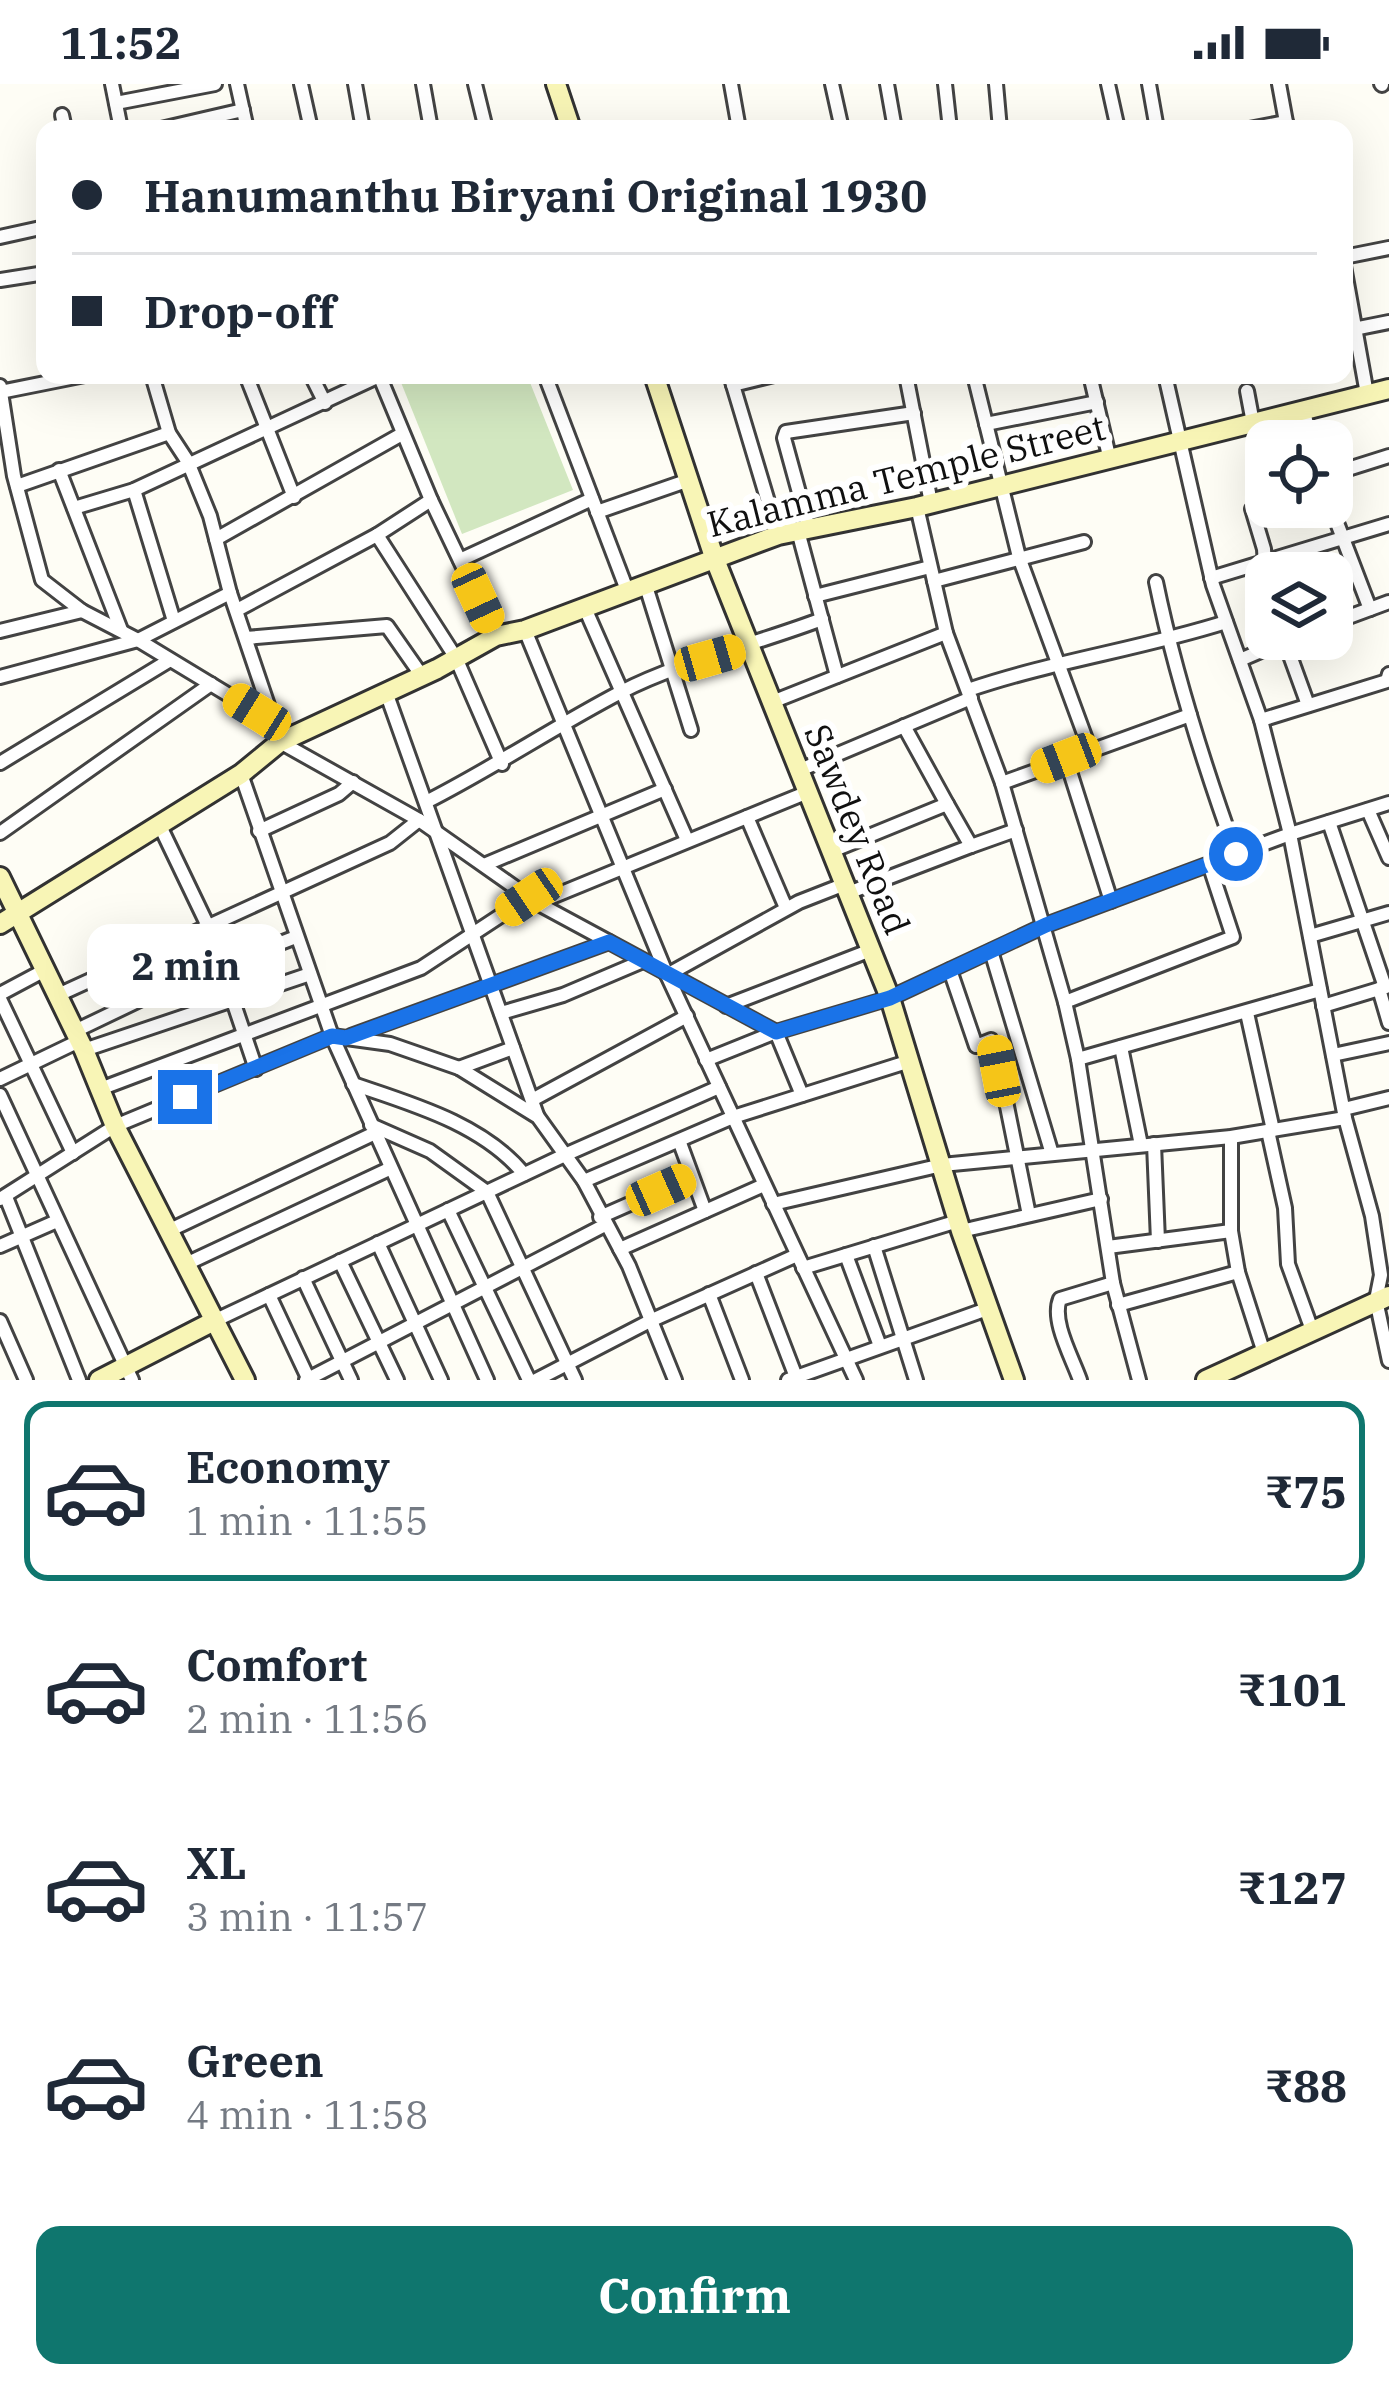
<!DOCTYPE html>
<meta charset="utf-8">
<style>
body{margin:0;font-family:"IBM Plex Serif",serif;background:#f6f6f7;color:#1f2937;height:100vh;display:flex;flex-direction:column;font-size:45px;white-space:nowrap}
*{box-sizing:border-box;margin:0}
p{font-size:39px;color:#747a83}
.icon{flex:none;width:66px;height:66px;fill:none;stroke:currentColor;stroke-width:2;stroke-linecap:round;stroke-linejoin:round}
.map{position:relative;height:1296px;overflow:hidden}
.drawer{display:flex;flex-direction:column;background:#fff;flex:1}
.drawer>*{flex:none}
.guide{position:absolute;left:36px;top:36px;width:1317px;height:264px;border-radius:24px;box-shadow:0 12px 48px #0002;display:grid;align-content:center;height:264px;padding:0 36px;background:#fff}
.tools{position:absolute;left:1245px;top:336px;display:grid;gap:24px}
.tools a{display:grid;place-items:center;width:108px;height:108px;border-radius:24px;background:#fff;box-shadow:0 12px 48px #0002;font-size:60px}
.end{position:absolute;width:54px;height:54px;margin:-27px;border:15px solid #1a73e8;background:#fff;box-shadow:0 0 0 6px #fff}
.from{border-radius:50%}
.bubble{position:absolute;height:84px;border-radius:24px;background:#fff;box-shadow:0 12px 48px #0002;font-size:39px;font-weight:700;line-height:84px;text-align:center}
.car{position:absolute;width:36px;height:72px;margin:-36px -18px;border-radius:15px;box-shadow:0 0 9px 3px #0007;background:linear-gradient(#f5c518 24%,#345 0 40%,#f5c518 0 76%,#345 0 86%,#f5c518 0)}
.guide b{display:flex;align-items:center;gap:42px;height:114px;font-size:45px}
.guide b+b{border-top:3px solid #e0e1e3}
.guide i{width:30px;height:30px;background:#1f2937}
ul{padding:21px 0 0;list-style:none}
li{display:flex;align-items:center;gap:36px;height:180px;margin:0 24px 18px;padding:0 12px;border:6px solid transparent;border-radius:24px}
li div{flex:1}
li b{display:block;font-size:45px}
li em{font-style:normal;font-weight:700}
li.active{border-color:#0f766e}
li>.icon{width:108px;height:108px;stroke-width:1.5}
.action{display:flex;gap:24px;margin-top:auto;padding:24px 36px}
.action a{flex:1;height:138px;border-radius:24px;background:#0f766e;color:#fff;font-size:48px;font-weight:700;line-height:138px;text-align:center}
.status{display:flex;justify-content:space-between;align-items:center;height:84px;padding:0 60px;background:#fff;direction:ltr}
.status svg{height:33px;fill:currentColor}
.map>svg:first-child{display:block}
.green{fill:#d2e7c0}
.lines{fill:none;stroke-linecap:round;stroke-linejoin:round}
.street-casing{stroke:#434343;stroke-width:18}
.secondary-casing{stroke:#323232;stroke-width:24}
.street{stroke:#fff;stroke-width:12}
.secondary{stroke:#f8f5b6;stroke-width:18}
.route{stroke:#1a73e8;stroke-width:15}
.labels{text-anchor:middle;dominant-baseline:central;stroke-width:12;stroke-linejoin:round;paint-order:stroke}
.street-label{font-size:36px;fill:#101010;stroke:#fff}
</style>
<div class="status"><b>11:52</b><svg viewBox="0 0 49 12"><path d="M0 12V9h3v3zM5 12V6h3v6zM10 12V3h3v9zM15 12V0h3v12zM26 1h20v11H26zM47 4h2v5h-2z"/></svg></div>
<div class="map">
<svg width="1389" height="1296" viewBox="0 0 1389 1296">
<rect width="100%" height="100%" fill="#fefdf5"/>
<path class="green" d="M398,291H527L573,406L462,450Z"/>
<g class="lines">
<g class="street-casing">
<g id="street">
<path d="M112,0L121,45"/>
<path d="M237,0L247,45"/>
<path d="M301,0L311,45"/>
<path d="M355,0L363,45"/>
<path d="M423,0L431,45"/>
<path d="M475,0L486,45"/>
<path d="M731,0L739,45"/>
<path d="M832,0L842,45"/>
<path d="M887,0L895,45"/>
<path d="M945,0L950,45"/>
<path d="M996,0L1000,45"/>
<path d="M1108,0L1118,45"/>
<path d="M1149,0L1157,45"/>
<path d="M1279,0L1286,38"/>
<path d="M1381,0L1382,1"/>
<path d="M116,19L215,0"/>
<path d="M62,31L65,45"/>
<path d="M161,45L243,26"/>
<path d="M1249,45L1286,38L1288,45"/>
<path d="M0,153L45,143"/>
<path d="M1344,173L1389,164"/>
<path d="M1344,182L1367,310"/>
<path d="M0,196L45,189"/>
<path d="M1344,247L1389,238"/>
<path d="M152,291L169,349L188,378L210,432L230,509L276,645"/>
<path d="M246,291L294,413"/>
<path d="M311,291L325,319"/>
<path d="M379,291L431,416L496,552"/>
<path d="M545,291L627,506"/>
<path d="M730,291L778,451"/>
<path d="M906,291L931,419"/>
<path d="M974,291L1019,473L1090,666"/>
<path d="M1090,291L1109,372"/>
<path d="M1165,291L1213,501L1261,636L1290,750L1345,1034L1372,1132L1381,1191L1376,1216L1389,1277"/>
<path d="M733,301L774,291"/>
<path d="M0,302L14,392L42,496L82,527L138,556L257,628L280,658L419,736L537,819L776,948L802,1011"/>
<path d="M1247,307L1253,339"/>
<path d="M0,308L85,291"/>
<path d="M1304,327L1311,357"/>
<path d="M986,340L1097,318"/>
<path d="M59,386L121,546"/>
<path d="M1332,390L1389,372"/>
<path d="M17,402L169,349"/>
<path d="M134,406L174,537"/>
<path d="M1266,420L1252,425L1264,465L1266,499"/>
<path d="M917,423L946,549L1002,699L1065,918L1078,975L1113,1199L1139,1296"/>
<path d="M1331,423L1370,525"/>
<path d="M74,424L134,406L379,292"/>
<path d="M597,428L689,396"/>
<path d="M809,445L784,354L786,348L914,329"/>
<path d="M798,447L837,592"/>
<path d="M377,451L456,574L502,680"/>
<path d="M216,455L402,350"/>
<path d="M460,476L592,415"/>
<path d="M1211,494L1389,440"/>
<path d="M934,497L1084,458"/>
<path d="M1156,498C1175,591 1204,681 1236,770"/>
<path d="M645,499L691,646"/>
<path d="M815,512L930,483"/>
<path d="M584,522L687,756"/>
<path d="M237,526L377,451L431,416"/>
<path d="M1332,539L1389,518"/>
<path d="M525,546L667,891L856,1296"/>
<path d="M0,547L82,527"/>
<path d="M246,554L387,542L422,592"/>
<path d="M1284,555L1308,621"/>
<path d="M1240,576L1289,555"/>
<path d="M0,593L138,556L230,509"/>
<path d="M968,606C1053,577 1141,565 1226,538"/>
<path d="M386,608L537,1031"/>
<path d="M772,618L946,549"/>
<path d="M1261,636L1387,597L1389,590"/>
<path d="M904,642L947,720"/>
<path d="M1066,675L1111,817"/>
<path d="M0,679L170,576"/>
<path d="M800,686L971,614"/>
<path d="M241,690L332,952L487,1296"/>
<path d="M1002,699L1190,631"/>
<path d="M426,718C493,684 554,643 621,608C681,577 757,560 822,535"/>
<path d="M1368,726L1389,774"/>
<path d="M747,733L786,824"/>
<path d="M1329,738L1385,903"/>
<path d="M160,742L207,840L256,985"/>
<path d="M259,747L339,710L353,698"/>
<path d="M0,749L211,600"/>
<path d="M971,762L1016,746"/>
<path d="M832,767L947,720L971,762L848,809"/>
<path d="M484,781L665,705"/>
<path d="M537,819L808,708"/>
<path d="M1310,852L1389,829"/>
<path d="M991,867L1052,1070"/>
<path d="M950,886L976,962L991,956L995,963L1029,1131"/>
<path d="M667,891L799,818L845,800"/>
<path d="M1379,905L1389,939"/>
<path d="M0,910L45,886"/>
<path d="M58,911L390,759L419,736"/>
<path d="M0,915L73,1069"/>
<path d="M1065,918L1233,853L1209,780"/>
<path d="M726,922L871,866"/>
<path d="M1323,922L1389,902"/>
<path d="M501,929L563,911L643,877"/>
<path d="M1247,929L1273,1046"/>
<path d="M75,947L173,900L296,853"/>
<path d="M351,952L609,858"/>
<path d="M1121,963L1141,1061"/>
<path d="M84,966L310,890"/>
<path d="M1333,971L1389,959"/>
<path d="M1078,975L1320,906"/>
<path d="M706,976L776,948L890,914L1046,841L1290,750L1389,719"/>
<path d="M459,984L513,964"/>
<path d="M0,995L79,957"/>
<path d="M353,1000C412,1020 483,1040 524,1090"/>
<path d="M100,1005L421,884L529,813"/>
<path d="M0,1011L132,1296"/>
<path d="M532,1016L687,932"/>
<path d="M1344,1025L1389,1014"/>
<path d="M371,1041L430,1067L487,1108L575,1296"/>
<path d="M1268,1047L1285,1124L1288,1180L1312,1246"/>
<path d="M1231,1053V1147L1238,1188L1264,1269"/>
<path d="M680,1059L705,1127"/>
<path d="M1154,1060L1158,1157"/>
<path d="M584,1097L733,1033L910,977"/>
<path d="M6,1113L79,1296"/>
<path d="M0,1115L115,1042L332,952L390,960L459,984L538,1033L584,1097L629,1182L675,1296"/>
<path d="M773,1120L942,1081L1231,1053L1345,1034"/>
<path d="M448,1126L529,1296"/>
<path d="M600,1133L691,1093"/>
<path d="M168,1147L375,1049"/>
<path d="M961,1147L1101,1115"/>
<path d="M378,1159L441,1296"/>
<path d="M0,1162L57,1137"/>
<path d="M874,1162L916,1296"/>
<path d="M1108,1163L1231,1147"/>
<path d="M620,1165L764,1101"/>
<path d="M846,1171L880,1262"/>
<path d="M340,1177L397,1296"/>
<path d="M186,1180L389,1085"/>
<path d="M803,1184L958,1137"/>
<path d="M756,1189L796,1293"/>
<path d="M303,1194L351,1296"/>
<path d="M709,1210L742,1296"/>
<path d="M269,1211L309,1296"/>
<path d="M1118,1221L1238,1188"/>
<path d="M0,1237L26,1296"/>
<path d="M214,1237L567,1070L719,1003"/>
<path d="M306,1296L605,1141"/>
<path d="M536,1296L650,1237L797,1171"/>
<path d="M788,1296L987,1225"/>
<path d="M1080,1296C1072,1273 1051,1237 1060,1215L1113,1199"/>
</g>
</g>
<g class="secondary-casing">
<g id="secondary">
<path d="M556,0L571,45"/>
<path d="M654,291L714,473L890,914L961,1147L1014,1296"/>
<path d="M0,793L84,966L115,1042L245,1296"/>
<path d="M0,840L241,690L280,658L437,585L496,552L525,546L778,451L917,423L1389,305"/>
<path d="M99,1296L214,1237"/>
<path d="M1206,1296L1389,1212"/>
</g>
</g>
<use href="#street" class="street"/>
<use href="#secondary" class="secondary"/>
</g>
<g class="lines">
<path class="route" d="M185,1013L332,952L346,954L609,858L776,948L890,914L1046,841L1236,770"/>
</g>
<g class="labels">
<g class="street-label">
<text transform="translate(906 391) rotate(-14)">Kalamma Temple Street</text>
<text transform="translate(858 745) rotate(68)">Sawdey Road</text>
</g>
</g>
</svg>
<div class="tools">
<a><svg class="icon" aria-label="locate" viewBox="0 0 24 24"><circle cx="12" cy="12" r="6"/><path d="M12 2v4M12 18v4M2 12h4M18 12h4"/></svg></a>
<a><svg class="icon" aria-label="layers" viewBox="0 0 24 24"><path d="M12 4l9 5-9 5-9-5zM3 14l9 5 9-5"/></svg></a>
</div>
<i class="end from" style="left:1236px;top:770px"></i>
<i class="end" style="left:185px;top:1013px"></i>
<div class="bubble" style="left:87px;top:840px;width:198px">2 min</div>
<i class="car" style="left:478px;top:514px;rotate:155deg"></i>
<i class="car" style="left:710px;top:574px;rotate:74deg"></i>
<i class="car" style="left:257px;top:628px;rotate:302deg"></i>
<i class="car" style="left:1066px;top:674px;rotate:249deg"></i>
<i class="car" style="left:529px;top:813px;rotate:236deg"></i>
<i class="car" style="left:999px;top:987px;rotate:349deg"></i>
<i class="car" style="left:661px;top:1106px;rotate:66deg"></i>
<div class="guide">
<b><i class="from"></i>Hanumanthu Biryani Original 1930</b>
<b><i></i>Drop-off</b>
</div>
</div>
<section class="drawer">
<ul>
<li class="active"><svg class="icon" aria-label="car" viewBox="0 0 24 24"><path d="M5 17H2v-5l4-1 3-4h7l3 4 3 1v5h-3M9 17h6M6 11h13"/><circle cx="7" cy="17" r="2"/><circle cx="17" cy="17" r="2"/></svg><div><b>Economy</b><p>1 min · 11:55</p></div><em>₹75</em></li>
<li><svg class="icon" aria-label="car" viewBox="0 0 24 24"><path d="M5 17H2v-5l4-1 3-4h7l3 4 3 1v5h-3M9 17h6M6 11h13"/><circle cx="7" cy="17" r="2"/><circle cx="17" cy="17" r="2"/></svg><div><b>Comfort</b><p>2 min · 11:56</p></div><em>₹101</em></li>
<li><svg class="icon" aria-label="car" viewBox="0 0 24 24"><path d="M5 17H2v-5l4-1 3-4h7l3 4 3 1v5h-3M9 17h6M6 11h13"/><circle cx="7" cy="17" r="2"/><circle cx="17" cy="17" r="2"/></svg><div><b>XL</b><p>3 min · 11:57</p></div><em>₹127</em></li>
<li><svg class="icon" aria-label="car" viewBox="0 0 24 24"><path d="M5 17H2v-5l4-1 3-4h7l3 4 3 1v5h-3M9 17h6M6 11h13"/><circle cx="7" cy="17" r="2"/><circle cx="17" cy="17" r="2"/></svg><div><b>Green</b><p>4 min · 11:58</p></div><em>₹88</em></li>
</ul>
<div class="action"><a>Confirm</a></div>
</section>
